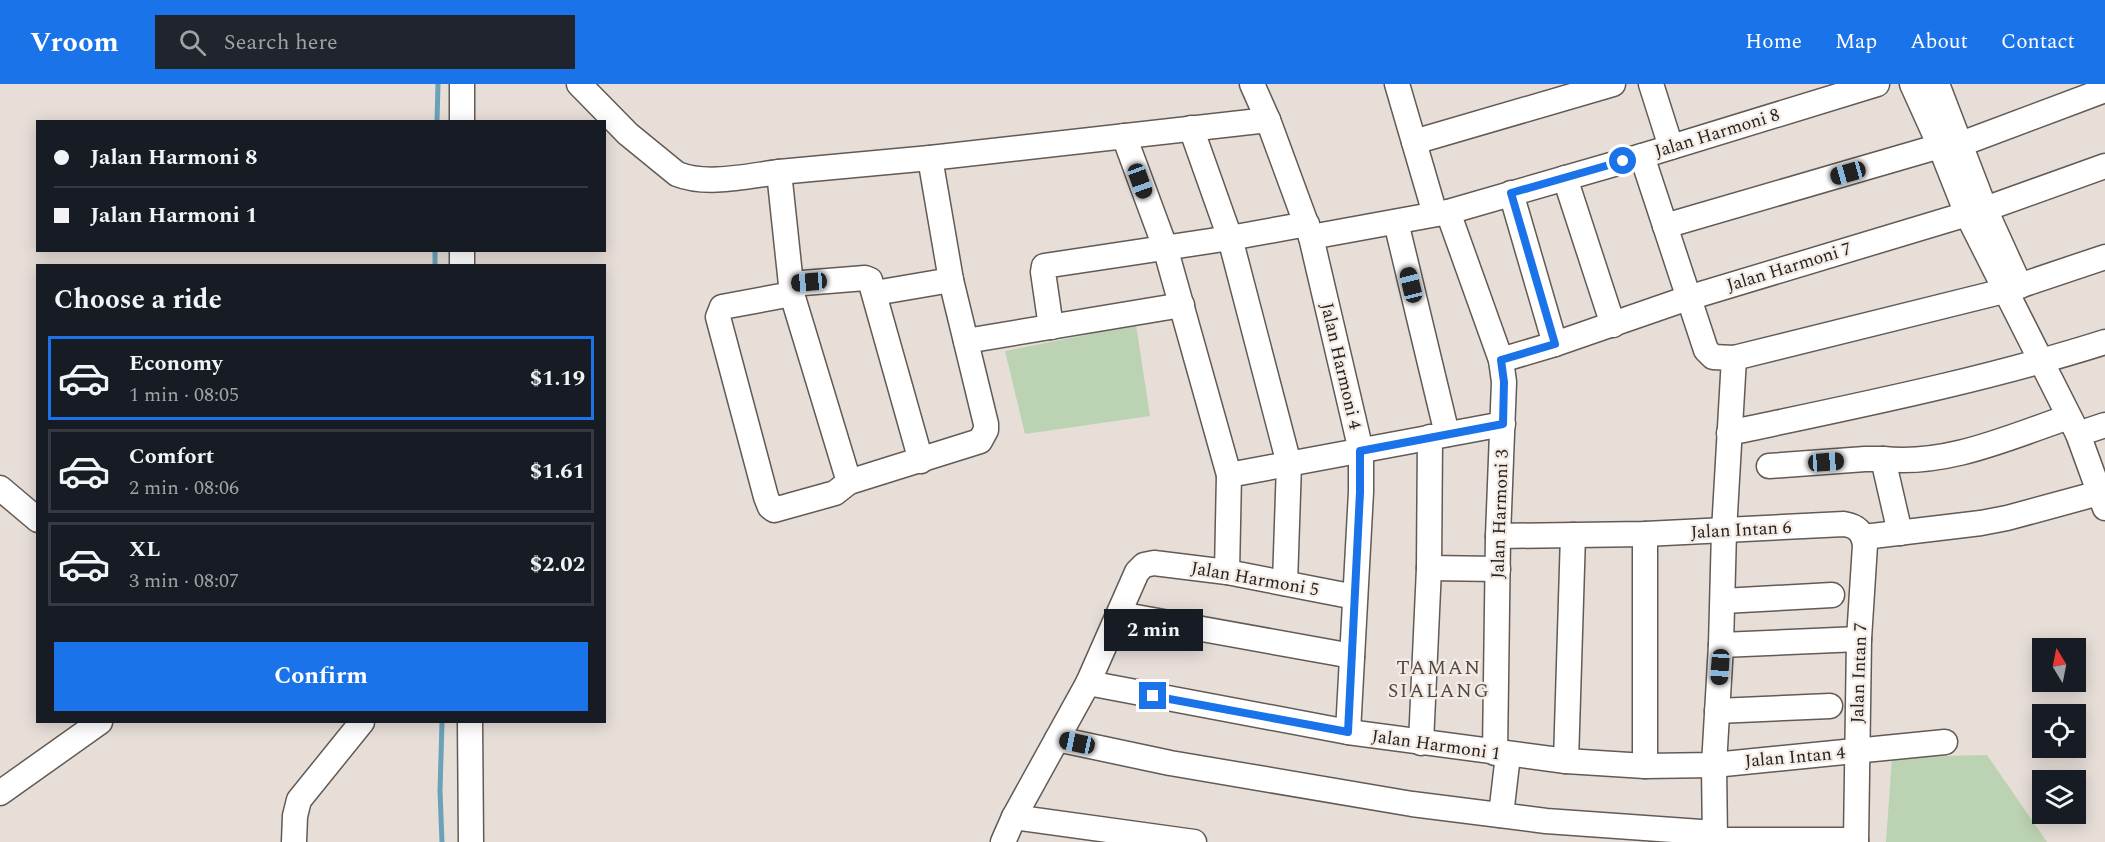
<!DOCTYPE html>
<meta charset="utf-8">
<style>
body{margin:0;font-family:Spectral,serif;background:#20242c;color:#f1f3f6;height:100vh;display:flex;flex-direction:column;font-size:22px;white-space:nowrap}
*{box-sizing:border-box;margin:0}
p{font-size:20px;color:#9ea1a6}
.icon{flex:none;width:33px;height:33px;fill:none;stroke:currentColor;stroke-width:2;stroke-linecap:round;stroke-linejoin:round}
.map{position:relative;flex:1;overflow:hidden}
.sheet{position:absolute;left:36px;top:180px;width:570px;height:459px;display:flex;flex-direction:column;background:#171b24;border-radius:0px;box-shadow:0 3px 15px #0003}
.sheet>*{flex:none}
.top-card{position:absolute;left:36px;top:36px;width:570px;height:132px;border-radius:0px;box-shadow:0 3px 15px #0003;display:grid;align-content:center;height:132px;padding:0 18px;background:#171b24}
.needle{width:39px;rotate:350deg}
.tools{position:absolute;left:2032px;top:554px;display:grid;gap:12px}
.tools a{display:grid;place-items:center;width:54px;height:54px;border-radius:0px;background:#171b24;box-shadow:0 3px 15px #0003;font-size:30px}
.end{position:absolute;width:27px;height:27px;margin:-14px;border:8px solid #1a73e8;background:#fff;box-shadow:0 0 0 3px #fff}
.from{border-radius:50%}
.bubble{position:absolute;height:42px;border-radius:0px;background:#171b24;box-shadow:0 3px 15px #0003;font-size:20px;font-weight:700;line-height:42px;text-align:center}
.car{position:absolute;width:18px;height:36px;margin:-18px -9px;border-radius:8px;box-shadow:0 0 4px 2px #0007;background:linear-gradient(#222 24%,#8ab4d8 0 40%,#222 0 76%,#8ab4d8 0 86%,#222 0)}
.top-card b{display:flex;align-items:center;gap:21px;height:57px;font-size:22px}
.top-card b+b{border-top:2px solid #363941}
.top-card i{width:15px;height:15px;background:#f1f3f6}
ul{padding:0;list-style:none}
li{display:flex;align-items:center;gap:18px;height:84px;margin:0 12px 9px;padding:0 6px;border:3px solid #363941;border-radius:0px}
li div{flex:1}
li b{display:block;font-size:22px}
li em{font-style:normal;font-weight:700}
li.active{border-color:#1a73e8}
li>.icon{width:54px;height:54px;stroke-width:1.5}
h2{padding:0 18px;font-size:27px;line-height:72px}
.primary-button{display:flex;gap:12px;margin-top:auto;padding:12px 18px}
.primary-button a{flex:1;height:69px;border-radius:0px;background:#1a73e8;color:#fff;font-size:24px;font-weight:700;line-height:69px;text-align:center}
header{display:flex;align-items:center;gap:36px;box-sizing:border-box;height:84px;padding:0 30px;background:#1a73e8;color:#fff}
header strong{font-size:28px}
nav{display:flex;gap:33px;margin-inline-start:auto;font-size:21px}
.search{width:420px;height:54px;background:#20242c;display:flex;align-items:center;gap:15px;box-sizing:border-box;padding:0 21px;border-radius:0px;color:#9ea1a6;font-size:22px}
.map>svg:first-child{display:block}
.green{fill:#bbd3b2}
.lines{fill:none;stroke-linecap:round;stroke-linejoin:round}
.stream{stroke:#6ba2ba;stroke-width:5}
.minor-casing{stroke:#625a55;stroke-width:27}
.minor{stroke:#fff;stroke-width:24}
.route{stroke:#1a73e8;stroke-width:8}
.labels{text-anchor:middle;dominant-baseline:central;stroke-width:4.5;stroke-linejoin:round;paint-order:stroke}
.street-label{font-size:18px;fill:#25221f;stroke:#f4ebe5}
.neighbourhood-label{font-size:20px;letter-spacing:1.5px;fill:#504944;stroke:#f4ebe5}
</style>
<header>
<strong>Vroom</strong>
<div class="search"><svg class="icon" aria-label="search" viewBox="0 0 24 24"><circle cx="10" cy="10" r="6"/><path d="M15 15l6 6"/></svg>Search here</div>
<nav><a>Home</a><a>Map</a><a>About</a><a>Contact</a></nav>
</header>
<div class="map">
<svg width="2105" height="758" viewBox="0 0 2105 758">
<rect width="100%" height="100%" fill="#e7ded8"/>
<g class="green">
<path d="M1136,241L1150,332L1025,350L1005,267Z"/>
<path d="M1987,671L2047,758H1886L1892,673Z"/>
</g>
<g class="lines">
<g class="stream">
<path d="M437,38L438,0"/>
<path d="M435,182V166"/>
<path d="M442,638L440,707L442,758"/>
</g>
<g class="minor-casing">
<g id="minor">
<path d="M579,0L628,50L677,90C707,102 747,92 779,88"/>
<path d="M1252,0L1268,36L1311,153L1361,367V408L1348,648"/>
<path d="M1397,0L1435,130"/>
<path d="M1651,0L1671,63"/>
<path d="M1912,0L1940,62L1967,130L2078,350L2105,424"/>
<path d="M1937,0L1985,125L2020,202"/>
<path d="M462,38V0"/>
<path d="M1191,44L1230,154L1289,380L1285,499"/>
<path d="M1124,52L1165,163L1229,391L1227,488"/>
<path d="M1414,58L1613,0"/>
<path d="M1961,60L2105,6"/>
<path d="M1642,72L1706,266L1713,273L1734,274L1724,447L1721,561L1859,555"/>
<path d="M1565,94L1613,241"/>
<path d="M1511,109L1555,260"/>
<path d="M1985,125L2105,82"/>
<path d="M1448,128L1501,276L1504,298L1498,452L1495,669"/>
<path d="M1396,138L1447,350"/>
<path d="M1665,142L1940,62"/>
<path d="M1311,153L1448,128L1642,72L1877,0"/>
<path d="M462,182V166"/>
<path d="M791,200L865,194L870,196L921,377"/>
<path d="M875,209L951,196"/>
<path d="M792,210L722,223L718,233L766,413L770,423L774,426L835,409L849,398L980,357L986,346V340L951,196L930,74"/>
<path d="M1051,243L1043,188L1044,182L1230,154L1307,140"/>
<path d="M966,257L1182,221"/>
<path d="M1734,274L2004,207L2105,173"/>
<path d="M1501,276L1555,260L1688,214L1967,130"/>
<path d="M1729,349C1855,322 1982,297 2105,258"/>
<path d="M2078,350L2105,341"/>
<path d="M1883,375C1948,382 2009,353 2069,333"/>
<path d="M1769,382L1865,375H1883L1900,449"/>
<path d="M1229,391L1503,340"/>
<path d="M849,398L792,210L779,88L930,74L1268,36"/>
<path d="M0,404L38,436"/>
<path d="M1645,450V682"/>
<path d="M1498,452L1645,450L1844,440C1857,442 1863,448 1865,461L1859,555L1856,758"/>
<path d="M1864,453L1981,439L2007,434L2099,409"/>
<path d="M1429,484L1498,485"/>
<path d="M1723,517L1832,511"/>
<path d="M1119,530L1352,572"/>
<path d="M1088,599L1348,648L1566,677L1645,682L1714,681L1945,658"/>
<path d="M1717,627L1830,622"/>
<path d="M470,638L471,758"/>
<path d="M1057,655L1170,679L1412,720L1546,737L1715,749"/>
<path d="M1421,659L1429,484L1430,353"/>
<path d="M1566,677L1573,451"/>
<path d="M0,709L100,638"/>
<path d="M1501,731L1508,671"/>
<path d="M1014,733L1194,758"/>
<path d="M1715,756H1856"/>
<path d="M294,758L295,732L299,716L362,638"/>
<path d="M1003,758L1014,733L1088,599L1137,488L1144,481L1154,479L1227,488L1355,513"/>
<path d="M1715,758L1714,681L1721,561"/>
</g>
</g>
<use href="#minor" class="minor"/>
</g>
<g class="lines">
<path class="route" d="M1153,612L1348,648L1360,408V367L1503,340L1504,298L1501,276L1555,260L1511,109L1623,77"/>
</g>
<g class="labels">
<g class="street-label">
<text transform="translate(1717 49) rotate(-17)">Jalan Harmoni 8</text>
<text transform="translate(1789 183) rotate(-17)">Jalan Harmoni 7</text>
<text transform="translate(1341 282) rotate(77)">Jalan Harmoni 4</text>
<text transform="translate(1500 430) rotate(-88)">Jalan Harmoni 3</text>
<text transform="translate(1741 446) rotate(-3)">Jalan Intan 6</text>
<text transform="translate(1255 495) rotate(10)">Jalan Harmoni 5</text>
<text transform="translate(1859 589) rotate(-88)">Jalan Intan 7</text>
<text transform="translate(1436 661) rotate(8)">Jalan Harmoni 1</text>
<text transform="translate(1795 673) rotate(-5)">Jalan Intan 4</text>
</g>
<g class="neighbourhood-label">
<text x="1439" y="584">TAMAN<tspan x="1439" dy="23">SIALANG</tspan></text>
</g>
</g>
</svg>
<div class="tools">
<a><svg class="needle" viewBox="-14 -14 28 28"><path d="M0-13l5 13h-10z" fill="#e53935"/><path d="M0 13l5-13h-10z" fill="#9ea1a6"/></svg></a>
<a><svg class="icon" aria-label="locate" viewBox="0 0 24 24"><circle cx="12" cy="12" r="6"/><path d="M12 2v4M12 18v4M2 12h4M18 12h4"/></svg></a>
<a><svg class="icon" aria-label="layers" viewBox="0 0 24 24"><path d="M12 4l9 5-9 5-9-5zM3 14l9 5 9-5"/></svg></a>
</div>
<i class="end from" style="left:1623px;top:77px"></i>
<i class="end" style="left:1153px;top:612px"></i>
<div class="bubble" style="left:1104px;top:525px;width:99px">2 min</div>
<i class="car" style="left:1848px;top:89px;rotate:254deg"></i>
<i class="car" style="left:1140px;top:97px;rotate:160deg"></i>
<i class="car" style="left:809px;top:198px;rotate:265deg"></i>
<i class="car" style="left:1411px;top:201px;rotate:346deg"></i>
<i class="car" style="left:1826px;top:378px;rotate:86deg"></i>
<i class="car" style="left:1720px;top:583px;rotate:184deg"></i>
<i class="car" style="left:1077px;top:659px;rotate:282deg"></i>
<div class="top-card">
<b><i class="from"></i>Jalan Harmoni 8</b>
<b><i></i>Jalan Harmoni 1</b>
</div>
<section class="sheet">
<h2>Choose a ride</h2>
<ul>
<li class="active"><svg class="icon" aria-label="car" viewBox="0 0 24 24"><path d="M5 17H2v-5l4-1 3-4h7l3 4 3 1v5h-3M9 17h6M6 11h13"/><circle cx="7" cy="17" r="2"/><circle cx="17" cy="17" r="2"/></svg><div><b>Economy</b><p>1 min · 08:05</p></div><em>$1.19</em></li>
<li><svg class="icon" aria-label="car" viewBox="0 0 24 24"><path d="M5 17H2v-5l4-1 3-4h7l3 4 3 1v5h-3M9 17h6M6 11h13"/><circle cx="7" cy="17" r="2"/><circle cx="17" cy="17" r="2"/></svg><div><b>Comfort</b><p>2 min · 08:06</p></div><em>$1.61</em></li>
<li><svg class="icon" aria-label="car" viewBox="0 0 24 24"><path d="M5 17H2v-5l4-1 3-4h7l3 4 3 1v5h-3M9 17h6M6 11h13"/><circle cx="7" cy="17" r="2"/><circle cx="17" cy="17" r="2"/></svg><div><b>XL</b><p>3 min · 08:07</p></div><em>$2.02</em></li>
</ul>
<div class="primary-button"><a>Confirm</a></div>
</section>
</div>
